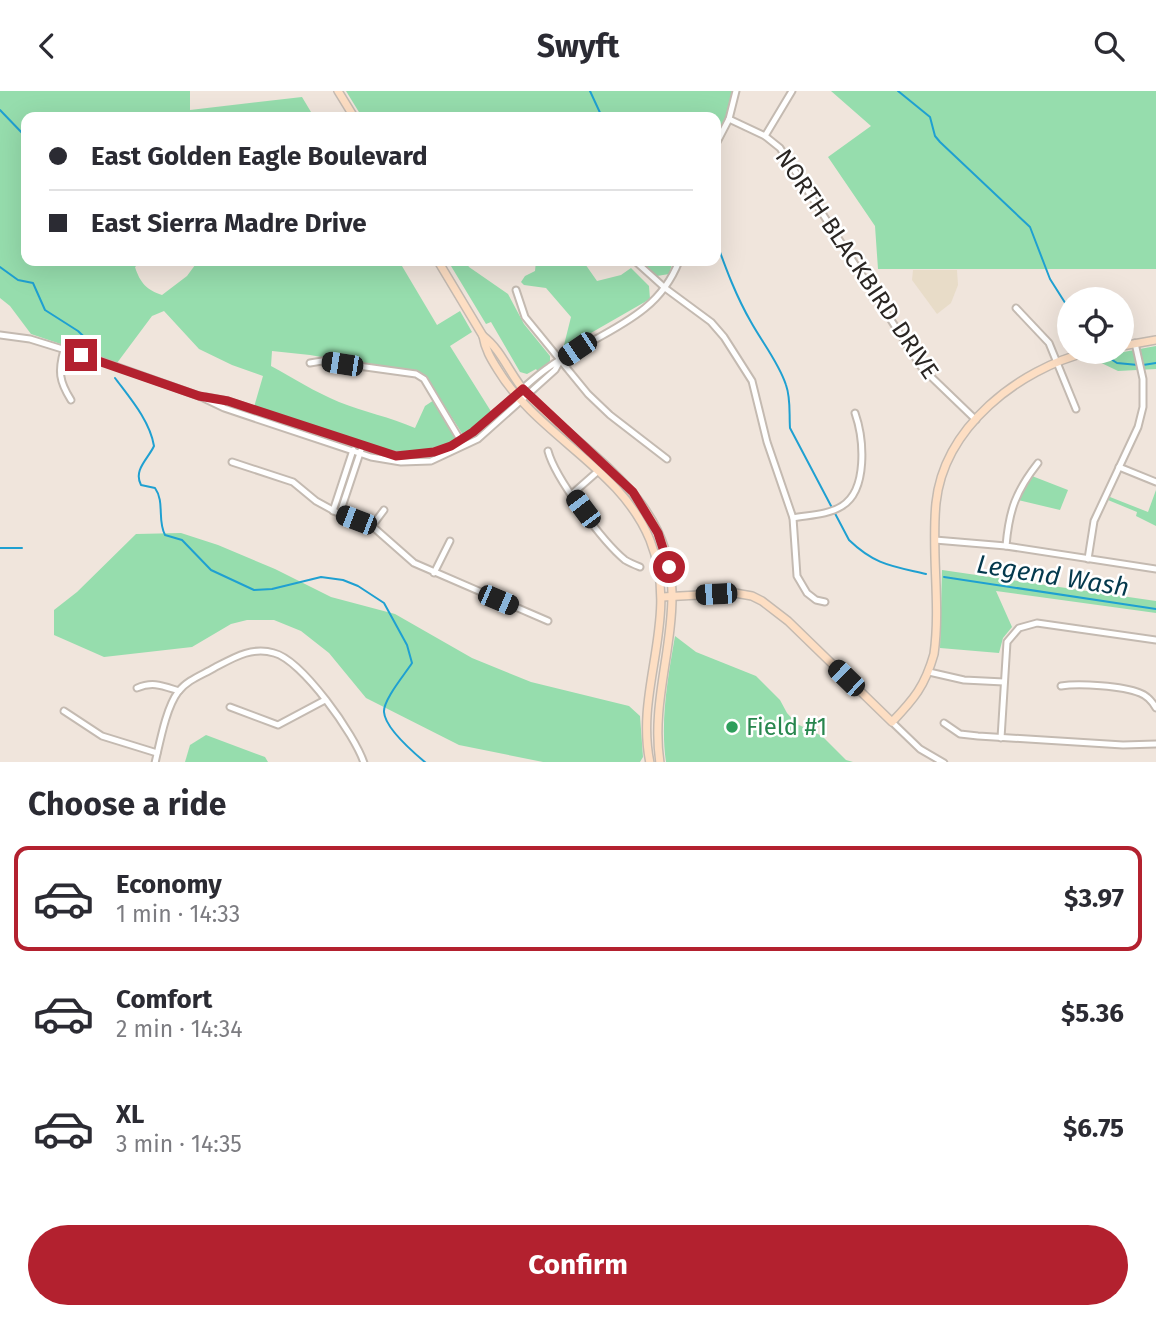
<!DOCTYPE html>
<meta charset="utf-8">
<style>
body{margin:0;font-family:"Fira Sans",sans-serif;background:#f2f2f3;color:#2b2b33;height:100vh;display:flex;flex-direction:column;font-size:26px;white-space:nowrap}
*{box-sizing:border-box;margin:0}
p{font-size:23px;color:#7c7c81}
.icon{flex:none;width:38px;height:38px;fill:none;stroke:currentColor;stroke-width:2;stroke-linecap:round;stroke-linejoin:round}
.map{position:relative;height:671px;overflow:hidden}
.details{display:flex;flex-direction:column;background:#fff;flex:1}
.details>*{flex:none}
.hud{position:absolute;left:21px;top:21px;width:700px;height:154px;border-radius:14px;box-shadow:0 7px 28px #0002;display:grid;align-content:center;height:154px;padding:0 28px;background:#fff}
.tools{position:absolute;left:1057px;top:196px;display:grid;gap:14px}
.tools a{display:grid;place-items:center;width:77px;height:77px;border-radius:50%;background:#fff;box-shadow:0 7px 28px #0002;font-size:35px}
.end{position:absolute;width:32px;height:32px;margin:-16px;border:9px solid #b3212f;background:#fff;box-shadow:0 0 0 4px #fff}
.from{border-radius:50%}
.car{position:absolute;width:21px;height:42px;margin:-21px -10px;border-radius:9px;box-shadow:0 0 5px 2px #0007;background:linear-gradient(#222 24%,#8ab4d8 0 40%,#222 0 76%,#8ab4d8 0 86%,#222 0)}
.hud b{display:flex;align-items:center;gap:24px;height:66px;font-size:26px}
.hud b+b{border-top:2px solid #e1e1e2}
.hud i{width:18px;height:18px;background:#2b2b33}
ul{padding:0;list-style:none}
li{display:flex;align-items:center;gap:21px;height:105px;margin:0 14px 10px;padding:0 14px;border:4px solid transparent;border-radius:14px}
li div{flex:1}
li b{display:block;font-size:26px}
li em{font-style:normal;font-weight:700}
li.selected{border-color:#b3212f}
li>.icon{width:63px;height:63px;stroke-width:1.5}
h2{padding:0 28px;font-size:32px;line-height:84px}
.primary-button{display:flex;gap:14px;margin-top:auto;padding:14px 28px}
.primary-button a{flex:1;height:80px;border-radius:42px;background:#b3212f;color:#fff;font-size:28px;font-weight:700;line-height:80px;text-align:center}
header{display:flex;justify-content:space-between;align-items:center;height:91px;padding:0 28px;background:#fff;font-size:32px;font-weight:700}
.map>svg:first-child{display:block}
.industrial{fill:#e8dcc8}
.green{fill:#96ddad}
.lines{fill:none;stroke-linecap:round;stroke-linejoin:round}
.stream{stroke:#1fa0d1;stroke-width:2}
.street-casing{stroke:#c4bab1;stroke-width:9}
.secondary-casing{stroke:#c4bab1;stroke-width:10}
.street{stroke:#fff;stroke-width:5}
.secondary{stroke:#fddec3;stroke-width:7}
.route{stroke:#b3212f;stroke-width:9}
.leisure-dot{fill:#2e9e5b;stroke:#fff;stroke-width:2.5}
.labels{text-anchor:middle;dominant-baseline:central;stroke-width:5;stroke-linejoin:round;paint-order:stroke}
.street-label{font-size:24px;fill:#2a2623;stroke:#fff}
.leisure-label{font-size:24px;fill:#27864d;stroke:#fff;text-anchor:start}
.water-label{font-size:26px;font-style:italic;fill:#04394d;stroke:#fff}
</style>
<header><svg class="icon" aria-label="back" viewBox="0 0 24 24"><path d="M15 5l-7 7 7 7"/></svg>Swyft<svg class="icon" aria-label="search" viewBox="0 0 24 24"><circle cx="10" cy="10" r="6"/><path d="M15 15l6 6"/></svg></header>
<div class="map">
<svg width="1156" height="672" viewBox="0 0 1156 672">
<rect width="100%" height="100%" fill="#f0e5dc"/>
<path class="industrial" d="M913,179H957L958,194L951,212L937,223L912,189Z"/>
<g class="green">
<path d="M0,0H190V19L302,6L314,26H26V170H142L135,176C140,192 147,199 162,204L187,185L198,170H399L437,234L460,220L472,241L450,255L492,322L463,344L428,289L422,284L310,264L272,260L271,275C293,287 315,301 339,311C364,321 390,326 415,337L425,315L434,309L456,345L454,351L427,360L394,361L254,316L263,285L232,274L199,258L164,220L152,225L117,272L31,243L10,215L0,207Z"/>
<path d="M346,0H732L727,25L716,48V26H362Z"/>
<path d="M831,0H1156V178H878L875,135L828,66L871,35Z"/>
<path d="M448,170H465L469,176L508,203L524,233L550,265V270L538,281L536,278L527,283L520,281L491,231L486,233Z"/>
<path d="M536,170H583L597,190L621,184L631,177L649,195L650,208L563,258L571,226L546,197L524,194L521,191L525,185L535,180Z"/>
<path d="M639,170H673L669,183L657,185Z"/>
<path d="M1156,255V278L1118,280L1091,267Z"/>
<path d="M1032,385L1068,399L1060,419L1018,409Z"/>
<path d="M1156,399V435L1136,425L1137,421L1108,409L1110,406L1148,421Z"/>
<path d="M181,442L218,454L275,478L331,506L395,523L472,567L531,591L629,615L640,625L643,666L640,671H543L459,654L366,607L329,562L301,540L274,529H247L231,533L192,556L104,566L54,544V519L77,501L136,443Z"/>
<path d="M942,479L1156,510V522L996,500L1012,536L1003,547L999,562L940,557Z"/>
<path d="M675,545L696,561L756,585L780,609L787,622L797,633L822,645L846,669L853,671H666C660,630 668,586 675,545Z"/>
<path d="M206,644L265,666L268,671H185L190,654Z"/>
</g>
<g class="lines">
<g class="stream">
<path d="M590,0L602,26"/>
<path d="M898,0L930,26L935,45L940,51L1030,136L1050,188L1069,218"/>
<path d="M0,19L26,46"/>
<path d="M716,150C726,178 736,205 751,231C762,251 779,272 786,294C791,308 789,322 790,337L849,449C875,474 892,475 926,483"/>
<path d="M0,176L18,189L33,192L45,219L78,240L98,259"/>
<path d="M1100,261L1117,272L1138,274"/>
<path d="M1143,274L1156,272"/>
<path d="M115,287C130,307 150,330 154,355C148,368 133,379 141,394L155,397C165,411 157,429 165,444L182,449L211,479L254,499L272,498L321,486L343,489L358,495L384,512L407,554L412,572C405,583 383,609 384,621C385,637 414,662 426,672"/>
<path d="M0,457H22"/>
<path d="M944,486L1156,518"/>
</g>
<g class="street-casing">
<g id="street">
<path d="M729,28L765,45L780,57L922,277L976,329"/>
<path d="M765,45L792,0"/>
<path d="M716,53L729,28L736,0"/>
<path d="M635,170L665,197L711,231L724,246L752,290L767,351L793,427L797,485L807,502L816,509L825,511"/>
<path d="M516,199L525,226L588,303L610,324L667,368"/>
<path d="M1016,217L1049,252L1076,318"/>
<path d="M0,244L30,248L98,269L199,305L224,317L371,366L401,371L431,370L478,348L555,279L560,270"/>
<path d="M64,259C58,280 59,290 71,309"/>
<path d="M310,272L322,270L416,283L424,288L461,350"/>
<path d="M206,306L228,310L386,363C406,366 429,364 449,356C488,338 514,300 549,276C579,254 616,241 645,217C661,204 672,188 679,170"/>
<path d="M548,360C555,387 603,451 625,469C630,472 635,474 640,476"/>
<path d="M232,371L293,391L316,410L336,421L372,435L414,472L548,530"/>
<path d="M1119,376L1156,391"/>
<path d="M572,403L597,381"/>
<path d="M333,420L353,359"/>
<path d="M340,422L361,359"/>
<path d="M793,427C809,424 828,424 842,415C868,399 864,348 855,322"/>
<path d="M372,435L384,419"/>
<path d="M935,449L1006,455L1156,478"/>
<path d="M1006,455C1009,419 1016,400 1038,372"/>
<path d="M1088,468L1094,430L1138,336L1143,316V288L1135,252"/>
<path d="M434,482L450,450"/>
<path d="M929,581L964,589L1004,591"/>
<path d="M1061,595C1079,592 1123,595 1140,602C1148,605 1152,610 1156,617"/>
<path d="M137,597C153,590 163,595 179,600"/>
<path d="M230,616L278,634L325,609"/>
<path d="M64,620L102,645L157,662"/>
<path d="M892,631L920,658L944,672"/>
<path d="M944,632L960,643L978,645L1123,654L1156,653"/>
<path d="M1001,647L1007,551L1019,537L1037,532L1156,549"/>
<path d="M155,672C160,651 166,617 178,601C187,589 202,584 214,577C233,567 252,555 274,562C302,569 355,644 364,672"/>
</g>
</g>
<g class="secondary-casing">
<g id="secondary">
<path d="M338,0L354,26"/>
<path d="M438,170L483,245C485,258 491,268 498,279C538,345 621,377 650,449C681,527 634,597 650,672"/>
<path d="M483,245C503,260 511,287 528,304C586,365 670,405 672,501C673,558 651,614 660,672"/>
<path d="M1122,255L1156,249"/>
<path d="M662,506L735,502L752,505L762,510L788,530L892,631C914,608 925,595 934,563C941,513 931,462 936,412C944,336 1019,278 1088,261"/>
</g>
</g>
<use href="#street" class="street"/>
<use href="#secondary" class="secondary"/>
</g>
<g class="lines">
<path class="route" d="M81,264L199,305L228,310L396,365L434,361L451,355L473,341L523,298L633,401L658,442L669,476"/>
</g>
<circle class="leisure-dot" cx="732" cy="636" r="7"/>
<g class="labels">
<g class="street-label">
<text transform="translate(857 173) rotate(56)">NORTH BLACKBIRD DRIVE</text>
</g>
<g class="leisure-label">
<text x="746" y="636">Field #1</text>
</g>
<g class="water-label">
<text transform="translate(1053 485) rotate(9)">Legend Wash</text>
</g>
</g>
</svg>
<div class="tools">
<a><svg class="icon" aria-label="locate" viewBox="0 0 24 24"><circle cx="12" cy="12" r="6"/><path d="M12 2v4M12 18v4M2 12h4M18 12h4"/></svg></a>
</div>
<i class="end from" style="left:669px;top:476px"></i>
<i class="end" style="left:81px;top:264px"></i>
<i class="car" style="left:577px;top:258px;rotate:236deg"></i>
<i class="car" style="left:342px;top:273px;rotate:279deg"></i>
<i class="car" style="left:583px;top:418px;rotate:323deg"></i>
<i class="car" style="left:356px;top:429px;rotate:291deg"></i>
<i class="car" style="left:716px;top:503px;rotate:267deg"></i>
<i class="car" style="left:498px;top:509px;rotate:113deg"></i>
<i class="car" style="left:846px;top:587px;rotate:314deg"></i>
<div class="hud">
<b><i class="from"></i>East Golden Eagle Boulevard</b>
<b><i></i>East Sierra Madre Drive</b>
</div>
</div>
<section class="details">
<h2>Choose a ride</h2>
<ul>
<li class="selected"><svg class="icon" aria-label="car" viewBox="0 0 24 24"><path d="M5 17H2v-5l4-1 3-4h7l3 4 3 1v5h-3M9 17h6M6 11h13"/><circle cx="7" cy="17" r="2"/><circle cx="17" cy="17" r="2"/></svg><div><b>Economy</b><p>1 min · 14:33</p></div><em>$3.97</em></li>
<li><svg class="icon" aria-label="car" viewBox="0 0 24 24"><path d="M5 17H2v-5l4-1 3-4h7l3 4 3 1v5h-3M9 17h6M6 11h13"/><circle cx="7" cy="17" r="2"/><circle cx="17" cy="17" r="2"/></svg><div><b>Comfort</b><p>2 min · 14:34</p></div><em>$5.36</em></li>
<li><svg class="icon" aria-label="car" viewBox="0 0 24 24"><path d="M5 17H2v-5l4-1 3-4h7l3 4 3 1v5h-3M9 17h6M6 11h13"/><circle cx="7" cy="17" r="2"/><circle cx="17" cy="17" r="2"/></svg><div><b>XL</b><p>3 min · 14:35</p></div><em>$6.75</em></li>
</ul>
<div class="primary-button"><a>Confirm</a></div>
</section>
